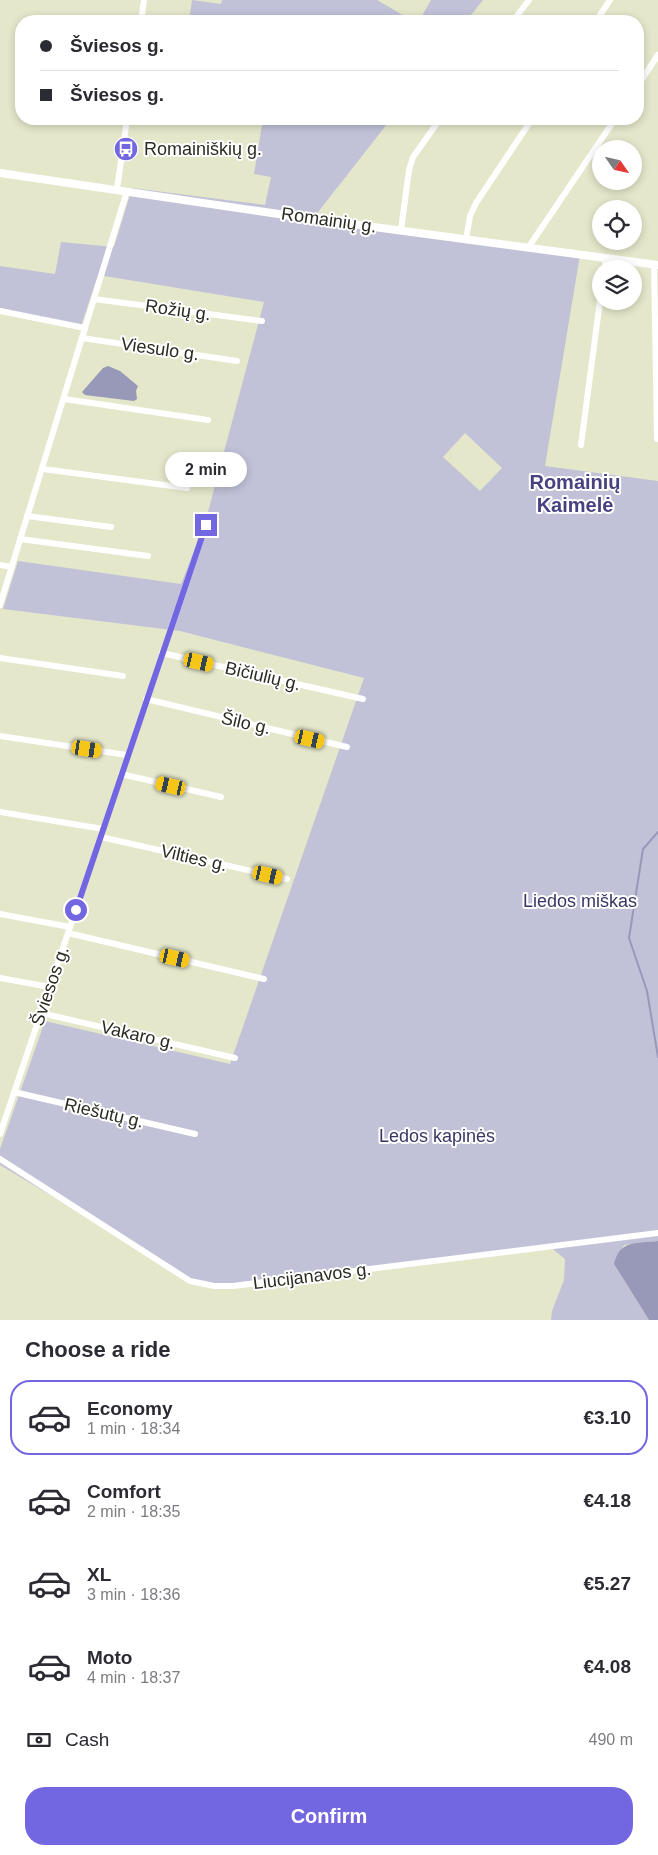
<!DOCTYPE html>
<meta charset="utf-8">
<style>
body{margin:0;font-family:Helvetica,sans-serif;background:#f7f7f7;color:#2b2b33;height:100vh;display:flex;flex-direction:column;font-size:19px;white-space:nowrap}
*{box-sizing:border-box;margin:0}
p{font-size:16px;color:#7c7c81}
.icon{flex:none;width:28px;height:28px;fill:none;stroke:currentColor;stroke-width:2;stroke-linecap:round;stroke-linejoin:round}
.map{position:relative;height:1320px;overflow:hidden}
.sheet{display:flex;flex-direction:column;background:#fff;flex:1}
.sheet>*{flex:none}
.top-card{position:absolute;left:15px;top:15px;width:629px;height:110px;border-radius:20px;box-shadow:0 2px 8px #0003;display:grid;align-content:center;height:110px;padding:0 25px;background:#fff}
.needle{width:32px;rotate:124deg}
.buttons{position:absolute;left:592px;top:140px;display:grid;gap:10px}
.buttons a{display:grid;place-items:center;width:50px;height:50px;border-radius:50%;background:#fff;box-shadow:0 2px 8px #0003;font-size:25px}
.end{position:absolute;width:22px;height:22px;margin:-11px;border:6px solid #7366e1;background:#fff;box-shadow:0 0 0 2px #fff}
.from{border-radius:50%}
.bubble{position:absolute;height:35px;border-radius:18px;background:#fff;box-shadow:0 2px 8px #0003;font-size:16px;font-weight:700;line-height:35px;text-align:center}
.car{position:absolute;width:15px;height:30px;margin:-15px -8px;border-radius:6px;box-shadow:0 0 4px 1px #0007;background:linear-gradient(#f5c518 24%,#345 0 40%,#f5c518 0 76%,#345 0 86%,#f5c518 0)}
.top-card b{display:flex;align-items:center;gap:18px;height:48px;font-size:19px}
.top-card b+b{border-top:1px solid #e1e1e2}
.top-card i{width:12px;height:12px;background:#2b2b33}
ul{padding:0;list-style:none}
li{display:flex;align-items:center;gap:15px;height:75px;margin:0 10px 8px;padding:0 15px;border:2px solid transparent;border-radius:20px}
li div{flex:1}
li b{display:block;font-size:19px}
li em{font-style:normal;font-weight:700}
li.active{border-color:#7366e1}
li>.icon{width:45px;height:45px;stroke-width:1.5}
h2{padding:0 25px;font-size:22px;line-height:60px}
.pay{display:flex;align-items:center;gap:12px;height:55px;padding:0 25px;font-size:19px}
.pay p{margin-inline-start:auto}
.cta{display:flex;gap:10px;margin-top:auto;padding:10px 25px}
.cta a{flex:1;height:58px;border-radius:20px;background:#7366e1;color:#fff;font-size:20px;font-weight:700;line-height:58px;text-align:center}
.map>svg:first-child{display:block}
.green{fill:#c1c2d8;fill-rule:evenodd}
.water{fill:#9899b9}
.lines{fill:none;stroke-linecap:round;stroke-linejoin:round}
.stream{stroke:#9899b9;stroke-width:2}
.minor{stroke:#fff;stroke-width:6}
.major{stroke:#fff;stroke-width:8}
.route{stroke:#7366e1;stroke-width:6}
.labels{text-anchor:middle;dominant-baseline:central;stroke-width:4;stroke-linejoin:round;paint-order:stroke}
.poi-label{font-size:18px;fill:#2b2c21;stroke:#fff;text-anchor:start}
.street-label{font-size:18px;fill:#2b2c21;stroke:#fff}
.park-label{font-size:18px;fill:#383663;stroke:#fff}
.quarter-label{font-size:20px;font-weight:bold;fill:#464280;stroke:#fff}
</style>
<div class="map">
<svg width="658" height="1320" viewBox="0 0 658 1320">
<rect width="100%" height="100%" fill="#e4e7ca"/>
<g class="green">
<path d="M192,0L221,4L222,0H377L413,21H189Z"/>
<path d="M431,0H483L466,21H419Z"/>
<path d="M263,119H391L315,216L580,255L545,466L658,481V1241L624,1245L614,1264L649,1320H551L552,1311L564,1280L565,1259L549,1246L233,1286L198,1283L0,1165V1149L45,1021L230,1064L364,678L180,631L3,609L18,561L181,584L205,523L264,302L98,275L81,326L0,308V266L55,274L61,242L114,247L132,188L265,205L271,177L254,174ZM465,433L502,468L480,491L443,457Z"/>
</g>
<g class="water">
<path d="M108,366L120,371L138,386L136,391L137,399L134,401L85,395L82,392L103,368Z"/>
<path d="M658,1241V1320H649L614,1264C620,1239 637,1244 658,1241Z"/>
</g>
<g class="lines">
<path class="stream" d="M658,832L643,849L629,938L647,991L658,1057"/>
<g class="minor">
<path d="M141,21L144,0"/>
<path d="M513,21L529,0"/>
<path d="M596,21L610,0"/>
<path d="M638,85L658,55"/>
<path d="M117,189L127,119"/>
<path d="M401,230L409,170L413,157L440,119"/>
<path d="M466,239L470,216L476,203L532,119"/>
<path d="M528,248L615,119"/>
<path d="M654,265L657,439"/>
<path d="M604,269L606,259"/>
<path d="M94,299L262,321"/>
<path d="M0,311L85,328"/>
<path d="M82,338L237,361"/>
<path d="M64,399L208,420"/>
<path d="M581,445L601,293"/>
<path d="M43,469L187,488"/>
<path d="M27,516L111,527"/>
<path d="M20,539L148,556"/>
<path d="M0,565L12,567"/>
<path d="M0,605L127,191"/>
<path d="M162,653L363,699"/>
<path d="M0,658L123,676"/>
<path d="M146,699L347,747"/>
<path d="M0,736L127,755"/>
<path d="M121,774L221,797"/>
<path d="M0,812L103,829"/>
<path d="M101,837L287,879"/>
<path d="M0,914L70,927"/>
<path d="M68,933L264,979"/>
<path d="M0,978L50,987"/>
<path d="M41,1013L235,1058"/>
<path d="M14,1092L195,1134"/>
<path d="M0,1134L206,525"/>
<path d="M0,1159L190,1281L214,1286H233L658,1233"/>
</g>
<path class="major" d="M0,173L292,216L658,265"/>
</g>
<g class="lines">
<path class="route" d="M76,910L206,525"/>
</g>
<defs>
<g id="bus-disc" transform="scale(1.25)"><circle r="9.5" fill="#7366e1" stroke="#fff"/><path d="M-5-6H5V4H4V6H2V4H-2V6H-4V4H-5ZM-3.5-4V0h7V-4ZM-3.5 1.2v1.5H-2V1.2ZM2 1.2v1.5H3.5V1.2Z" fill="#fff"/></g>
</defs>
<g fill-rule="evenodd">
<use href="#bus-disc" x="126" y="149"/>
</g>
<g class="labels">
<g class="poi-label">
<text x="144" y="149">Romainiškių g.</text>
</g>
<g class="street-label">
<text transform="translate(329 220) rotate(8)">Romainių g.</text>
<text transform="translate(178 310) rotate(8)">Rožių g.</text>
<text transform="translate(160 349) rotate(8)">Viesulo g.</text>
<text transform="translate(263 676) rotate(13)">Bičiulių g.</text>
<text transform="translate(246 723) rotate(13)">Šilo g.</text>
<text transform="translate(194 858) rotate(13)">Vilties g.</text>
<text transform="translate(50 986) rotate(-71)">Šviesos g.</text>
<text transform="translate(138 1035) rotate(13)">Vakaro g.</text>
<text transform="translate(104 1113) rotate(13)">Riešutų g.</text>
<text transform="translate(312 1276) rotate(-7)">Liucijanavos g.</text>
</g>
<g class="park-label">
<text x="580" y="901">Liedos miškas</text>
<text x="437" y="1136">Ledos kapinės</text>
</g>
<g class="quarter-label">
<text x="575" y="482">Romainių<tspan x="575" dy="23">Kaimelė</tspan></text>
</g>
</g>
</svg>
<div class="buttons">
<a><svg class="needle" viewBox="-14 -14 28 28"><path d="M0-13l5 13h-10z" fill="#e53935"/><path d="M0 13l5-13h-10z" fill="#7c7c81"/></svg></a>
<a><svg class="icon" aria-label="locate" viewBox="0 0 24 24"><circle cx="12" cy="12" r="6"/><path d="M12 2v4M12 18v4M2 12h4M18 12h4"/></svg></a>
<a><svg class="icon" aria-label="layers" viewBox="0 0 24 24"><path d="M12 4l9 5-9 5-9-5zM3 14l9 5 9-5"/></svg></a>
</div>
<i class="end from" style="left:76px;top:910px"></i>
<i class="end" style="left:206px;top:525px"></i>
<div class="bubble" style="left:165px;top:452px;width:82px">2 min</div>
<i class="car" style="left:199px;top:662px;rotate:103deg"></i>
<i class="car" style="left:310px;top:739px;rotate:103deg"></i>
<i class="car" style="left:87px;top:749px;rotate:99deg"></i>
<i class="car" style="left:171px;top:786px;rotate:283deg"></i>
<i class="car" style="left:268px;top:875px;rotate:103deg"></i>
<i class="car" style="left:175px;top:958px;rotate:103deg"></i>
<div class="top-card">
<b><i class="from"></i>Šviesos g.</b>
<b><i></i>Šviesos g.</b>
</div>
</div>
<section class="sheet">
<h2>Choose a ride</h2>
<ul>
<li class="active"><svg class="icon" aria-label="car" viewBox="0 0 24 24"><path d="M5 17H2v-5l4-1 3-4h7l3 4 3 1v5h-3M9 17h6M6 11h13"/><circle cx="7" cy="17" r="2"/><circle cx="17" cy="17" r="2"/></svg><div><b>Economy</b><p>1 min · 18:34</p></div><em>€3.10</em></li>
<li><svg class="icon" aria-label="car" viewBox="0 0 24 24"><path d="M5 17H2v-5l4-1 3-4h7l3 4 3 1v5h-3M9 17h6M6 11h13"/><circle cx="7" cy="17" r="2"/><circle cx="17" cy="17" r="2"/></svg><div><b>Comfort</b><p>2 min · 18:35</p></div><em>€4.18</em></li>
<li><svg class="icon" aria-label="car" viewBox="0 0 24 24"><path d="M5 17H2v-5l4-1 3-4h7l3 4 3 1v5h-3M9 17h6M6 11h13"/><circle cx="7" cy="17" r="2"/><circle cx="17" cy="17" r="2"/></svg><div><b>XL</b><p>3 min · 18:36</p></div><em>€5.27</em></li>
<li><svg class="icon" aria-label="car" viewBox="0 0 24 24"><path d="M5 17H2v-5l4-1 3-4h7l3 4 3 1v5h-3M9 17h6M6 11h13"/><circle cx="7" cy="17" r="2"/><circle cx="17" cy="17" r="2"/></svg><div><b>Moto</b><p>4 min · 18:37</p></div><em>€4.08</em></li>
</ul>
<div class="pay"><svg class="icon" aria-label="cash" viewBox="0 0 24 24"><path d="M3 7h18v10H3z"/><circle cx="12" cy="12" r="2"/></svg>Cash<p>490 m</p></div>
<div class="cta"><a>Confirm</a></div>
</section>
